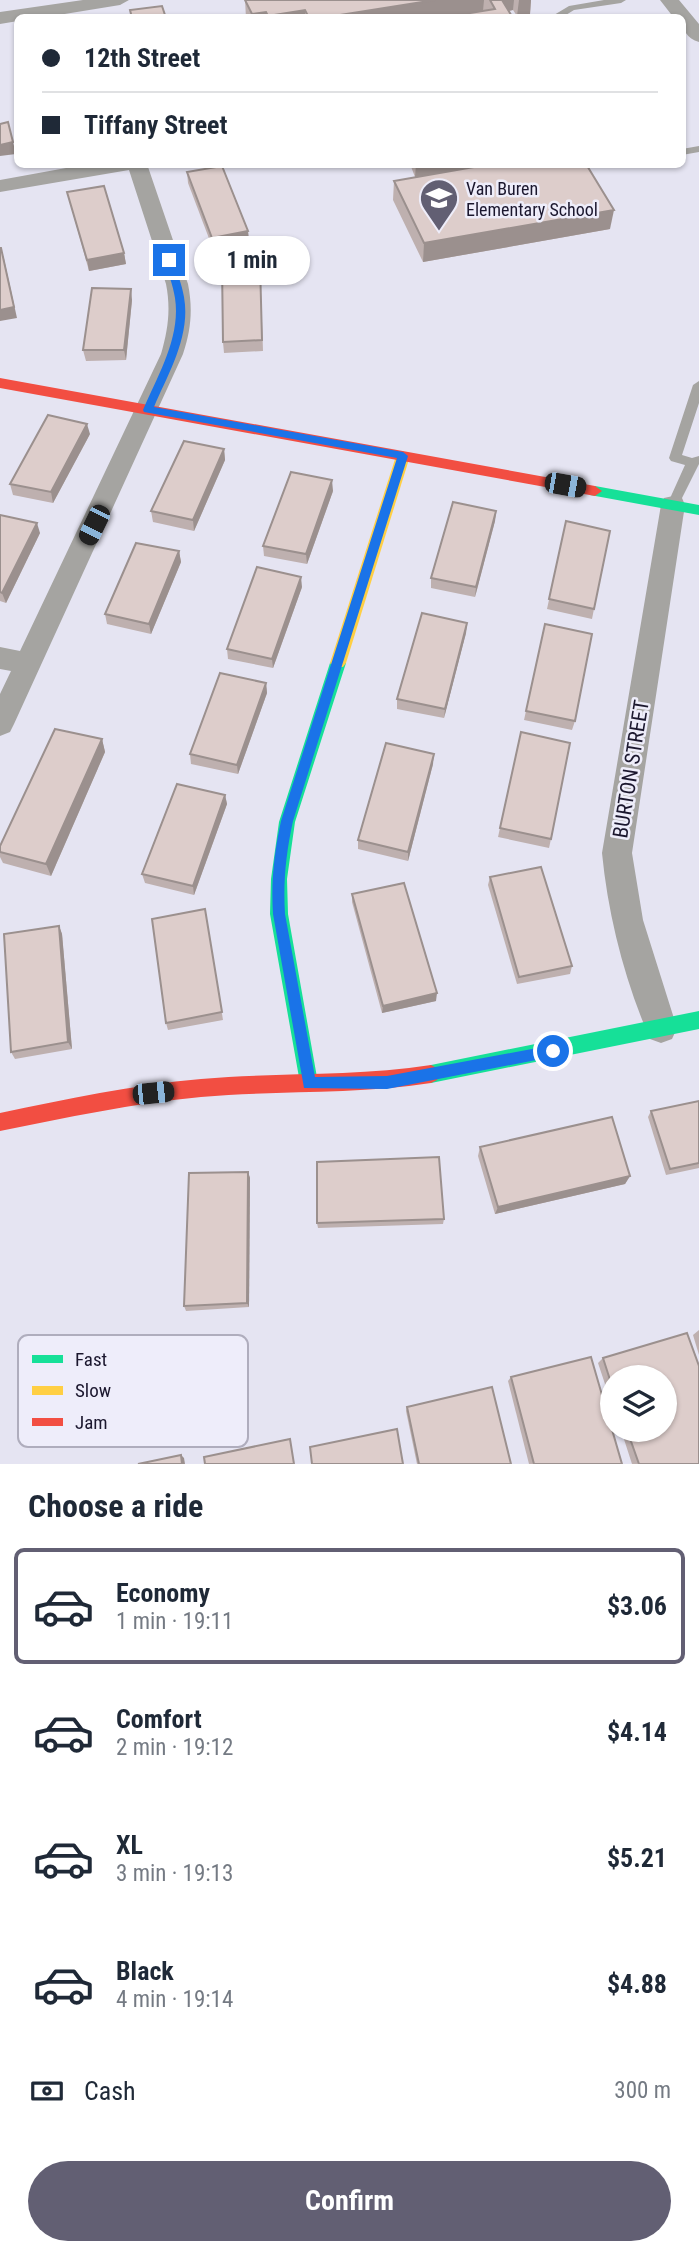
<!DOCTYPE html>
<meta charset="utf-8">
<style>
body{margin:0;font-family:"Roboto Condensed",sans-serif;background:#f2f2f3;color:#1f2937;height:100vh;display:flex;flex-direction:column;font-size:26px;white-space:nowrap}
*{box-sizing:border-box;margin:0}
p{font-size:23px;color:#747a83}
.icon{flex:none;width:38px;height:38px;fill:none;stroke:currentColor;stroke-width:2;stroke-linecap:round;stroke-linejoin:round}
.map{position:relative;height:1464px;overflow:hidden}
.drawer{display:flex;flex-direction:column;background:#fff;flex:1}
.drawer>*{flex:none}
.banner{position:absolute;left:14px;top:14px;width:672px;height:154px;border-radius:10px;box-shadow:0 2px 5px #0004;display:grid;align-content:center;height:154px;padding:0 28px;background:#fff}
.tools{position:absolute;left:600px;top:1365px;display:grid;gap:14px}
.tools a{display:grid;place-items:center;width:77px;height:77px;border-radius:50%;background:#fff;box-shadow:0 2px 5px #0004;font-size:35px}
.end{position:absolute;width:32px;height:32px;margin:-16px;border:9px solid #1a73e8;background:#fff;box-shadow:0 0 0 4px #fff}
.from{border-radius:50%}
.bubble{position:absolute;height:49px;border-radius:24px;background:#fff;box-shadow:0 2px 5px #0004;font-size:23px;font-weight:700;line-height:49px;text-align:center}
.car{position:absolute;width:21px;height:42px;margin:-21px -10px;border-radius:9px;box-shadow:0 0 5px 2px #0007;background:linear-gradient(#222 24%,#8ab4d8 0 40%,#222 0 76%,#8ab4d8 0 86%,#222 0)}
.banner b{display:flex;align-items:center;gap:24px;height:66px;font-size:26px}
.banner b+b{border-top:2px solid #e0e1e3}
.banner i{width:18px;height:18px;background:#1f2937}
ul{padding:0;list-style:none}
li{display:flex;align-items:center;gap:21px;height:116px;margin:0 14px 10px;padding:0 14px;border:4px solid transparent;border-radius:10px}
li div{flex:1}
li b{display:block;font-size:26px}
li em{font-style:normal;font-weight:700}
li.selected{border-color:#625f73}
li>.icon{width:63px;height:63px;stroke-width:1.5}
h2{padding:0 28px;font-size:32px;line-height:84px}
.pay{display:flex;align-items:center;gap:18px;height:77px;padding:0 28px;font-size:26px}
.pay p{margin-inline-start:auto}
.primary-button{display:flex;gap:14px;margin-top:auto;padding:14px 28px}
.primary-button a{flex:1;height:80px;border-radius:42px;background:#625f73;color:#fff;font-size:28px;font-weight:700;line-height:80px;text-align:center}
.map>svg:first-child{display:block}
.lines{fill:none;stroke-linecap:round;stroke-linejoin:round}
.lane{fill:#a5a4a1;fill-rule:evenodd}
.street{fill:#a5a4a1;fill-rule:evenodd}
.fast{fill:#16e098;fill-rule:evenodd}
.slow{fill:#ffcf43;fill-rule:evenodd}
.jam{fill:#f24e42;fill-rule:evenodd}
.wall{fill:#beb0af}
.shaded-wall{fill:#9b908e}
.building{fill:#ddcdcb;stroke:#9b908e;stroke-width:2}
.route{fill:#1a73e8}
.labels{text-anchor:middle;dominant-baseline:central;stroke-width:5;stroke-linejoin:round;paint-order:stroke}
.far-poi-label{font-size:18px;fill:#1b172e;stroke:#eeedfa;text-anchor:start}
.street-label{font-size:21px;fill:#1b172e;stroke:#eeedfa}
.key{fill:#eeedfa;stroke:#afadbd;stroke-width:2}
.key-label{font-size:19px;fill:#1b172e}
</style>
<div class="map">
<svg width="699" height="1464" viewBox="0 0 699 1464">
<rect width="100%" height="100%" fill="#e5e4f2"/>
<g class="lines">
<g class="lane">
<path d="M604,0H626L621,3L574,10L561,18H549L569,6Z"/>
<path d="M699,146V152L682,155V149Z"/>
<path d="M699,381V403L682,455L692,458L699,456V464L677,508L673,510L667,505L685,465L671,461L669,458L693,385Z"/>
</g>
<g class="street">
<path d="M83,0H129L120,5L40,18H18V21L0,24V12Z"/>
<path d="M660,0H679L699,24V42C687,39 682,29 682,18H674Z"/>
<path d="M88,164H147L188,284C193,309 191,330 183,354L14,724L10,732L0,736V694L11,671L0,669V647L20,651L161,354C168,330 171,309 166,284L129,170L0,192V180Z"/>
<path d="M673,496L682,498L685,505L632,853L643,920L677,1028L672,1039L661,1043L650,1039C625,981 608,916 602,853L661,505L664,498Z"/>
</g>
<g class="fast">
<path d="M595,486L699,505V515L590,495L588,491L590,487Z"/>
<path d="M338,657L343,659L346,663L295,822L287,879L288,914L318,1083L316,1089L309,1092L302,1089L300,1083L270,914L271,879L279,822L330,663L333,659Z"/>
<path d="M699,1011V1029L431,1083L425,1080L422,1074L425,1068L431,1065Z"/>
</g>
<path class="slow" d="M403,451L410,456L346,663L343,667H333L330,663L396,456Z"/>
<g class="jam">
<path d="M0,378L595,486L602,491L595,496L0,388Z"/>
<path d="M431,1065L437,1068L440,1074L437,1080L431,1083C355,1095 278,1090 201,1097C133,1103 66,1118 0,1131V1113C66,1099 133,1085 201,1079C278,1072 355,1077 431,1065Z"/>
</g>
</g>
<g class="wall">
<path d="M245,0H531L530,14L517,16L513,10L509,11L513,18H246Z"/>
<path d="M410,164H586L610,229L423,262L393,200L394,181L415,177Z"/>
<path d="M187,172L248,231L249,242L213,249L188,183Z"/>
<path d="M67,192L124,253L126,264L89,271Z"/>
<path d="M260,263L263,351L224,353L223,342Z"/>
<path d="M132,300L126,360L86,361L83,350Z"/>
<path d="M90,434L53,503L13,495L10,484Z"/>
<path d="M224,449L225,460L194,531L153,522L151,511Z"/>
<path d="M333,491L307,564L264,556L263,546Z"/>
<path d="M496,511L495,521L475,597L431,588V578Z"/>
<path d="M0,515L40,533L6,603L0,601Z"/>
<path d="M566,521L594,609L592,619L547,609Z"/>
<path d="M179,551L181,562L151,634L107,624L105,614Z"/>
<path d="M302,587L273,668L228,659L227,649Z"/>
<path d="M467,623L466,633L444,718L397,709V699Z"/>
<path d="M266,683L267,693L238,774L191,764L190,754Z"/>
<path d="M526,711L575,721L572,730L524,720Z"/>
<path d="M521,732L551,839L549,848L498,837Z"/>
<path d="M102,739L105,752L51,876L3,863L0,857V846Z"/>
<path d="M433,764L408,861L358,849V840Z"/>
<path d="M225,795L227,804L194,895L145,883L142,874Z"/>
<path d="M490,877L572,966L570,974L517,984L488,885Z"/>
<path d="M352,894L436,1001L382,1013L352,902Z"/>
<path d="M205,909L223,1020L168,1030L166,1023Z"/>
<path d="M59,926L62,934L72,1049L15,1059L11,1052Z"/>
<path d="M699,1101V1168L666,1175L648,1117L651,1111Z"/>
<path d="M480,1147L630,1176L625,1184L495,1214L478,1156Z"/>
<path d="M248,1172L250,1178L249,1307L186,1311L184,1306Z"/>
<path d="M444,1219L443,1224L318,1228L317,1223Z"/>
<path d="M699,1330V1355L693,1335Z"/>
<path d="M603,1358L699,1464H632L621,1430H665L612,1377V1405L598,1363Z"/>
<path d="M511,1377L622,1464H529L508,1381Z"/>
<path d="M407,1407L511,1464H417L406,1411Z"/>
</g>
<g class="shaded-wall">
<path d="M435,0H484L483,11L443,18H333V16Z"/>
<path d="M498,0H514L513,10L496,13Z"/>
<path d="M519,0H531L530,14L517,16Z"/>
<path d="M305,10V18H268V16Z"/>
<path d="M266,12V18H252V14Z"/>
<path d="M13,142L16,154L0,156V145Z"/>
<path d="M416,164H496L415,177Z"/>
<path d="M614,210L610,229L423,262L424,243Z"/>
<path d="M248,231L249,242L213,249L212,238Z"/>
<path d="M124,253L126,264L89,271L87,260Z"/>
<path d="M4,259L17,318L0,321V310Z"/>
<path d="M131,289L132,300L126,360L124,350Z"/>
<path d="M87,424L90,434L53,503L51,492Z"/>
<path d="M224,449L225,460L194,531L193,520Z"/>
<path d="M332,480L333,491L307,564L306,554Z"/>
<path d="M496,511L495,521L475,597L476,587Z"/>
<path d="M37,523L40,533L6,603L2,593Z"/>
<path d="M179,551L181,562L151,634L149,624Z"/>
<path d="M301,577L302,587L273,668L272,659Z"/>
<path d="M467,623L466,633L444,718L445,709Z"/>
<path d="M266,683L267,693L238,774L237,765Z"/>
<path d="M102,739L105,752L51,876L46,864Z"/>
<path d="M434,754L433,764L408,861V852Z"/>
<path d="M225,795L227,804L194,895L193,886Z"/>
<path d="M59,926L62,934L72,1049L68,1042Z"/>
<path d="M437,993L436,1001L382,1013L383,1006Z"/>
<path d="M248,1172L250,1178L249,1307L247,1303Z"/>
<path d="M630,1176L625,1184L495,1214L498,1207Z"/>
<path d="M181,1455L184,1458L185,1464H182Z"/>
</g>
<g class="building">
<path d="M245,0H435L333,16V18H309L305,10L268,16L266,12L252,14Z"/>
<path d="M490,0H502L513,18H439L495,9Z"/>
<path d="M162,6L166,18H132L130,10Z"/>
<path d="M8,122L13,142L0,145V124Z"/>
<path d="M491,164H586L614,210L424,243L394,181Z"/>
<path d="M222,166L248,231L212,238L187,172Z"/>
<path d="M104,186L124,253L87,260L67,192Z"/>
<path d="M0,248H1L14,307L0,310Z"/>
<path d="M260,263L262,340L223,342L222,265Z"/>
<path d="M92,288L131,289L124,350H83Z"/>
<path d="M48,415L87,424L51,492L10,484Z"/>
<path d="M184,441L224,449L193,520L151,511Z"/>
<path d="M291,472L332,480L306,554L263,546Z"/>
<path d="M453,502L496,511L476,587L431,578Z"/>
<path d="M0,515L37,523L2,593L0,592Z"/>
<path d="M566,521L610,531L594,609L549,599Z"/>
<path d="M136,543L179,551L149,624L105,614Z"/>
<path d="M257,567L301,577L272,659L227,649Z"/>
<path d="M422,613L467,623L445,709L397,699Z"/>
<path d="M545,624L592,634L575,721L526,711Z"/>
<path d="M220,673L266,683L237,765L190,754Z"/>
<path d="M55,729L102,739L46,864L0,852V846Z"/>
<path d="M521,732L570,743L551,839L500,828Z"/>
<path d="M386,743L434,754L408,852L358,840Z"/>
<path d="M177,784L225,795L193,886L142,874Z"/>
<path d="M541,867L572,966L519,977L490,877Z"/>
<path d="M404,883L437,993L383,1006L352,894Z"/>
<path d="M205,909L222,1012L166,1023L152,919Z"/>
<path d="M59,926L68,1042L11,1052L4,934Z"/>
<path d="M699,1101V1163L670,1169L651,1111Z"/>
<path d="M612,1117L630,1176L498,1207L480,1147Z"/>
<path d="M439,1157L444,1219L317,1223V1162Z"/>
<path d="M248,1172L247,1303L184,1306L189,1173Z"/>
<path d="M687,1333L699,1366V1464H639L627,1430H665V1377H612V1386L603,1358Z"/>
<path d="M591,1357L622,1464H534L511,1377Z"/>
<path d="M492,1387L511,1464H419L407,1407Z"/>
<path d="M397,1429L403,1464H312L310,1447Z"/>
<path d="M290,1439L294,1464H205L204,1457Z"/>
<path d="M181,1455L182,1464H138Z"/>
</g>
<path class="route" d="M169,257L173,260C177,272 182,285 184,297C191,336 168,374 154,407L403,452L408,456L293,821C286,853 283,882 285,914L315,1077L387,1076L553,1045L557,1047V1056L387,1089L304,1088L273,914C271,882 274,853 281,821L397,458L144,412L143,410C158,375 181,337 175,298C173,285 168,272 164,260Z"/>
<defs>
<g id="school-pin" transform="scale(2.0125)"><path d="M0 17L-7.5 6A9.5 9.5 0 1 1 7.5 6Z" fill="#625f73" stroke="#eeedfa"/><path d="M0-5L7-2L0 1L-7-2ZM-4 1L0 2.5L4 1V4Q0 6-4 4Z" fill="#fff"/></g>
</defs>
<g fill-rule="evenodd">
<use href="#school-pin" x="439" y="198"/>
</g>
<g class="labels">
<g class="far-poi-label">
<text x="466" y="188">Van Buren<tspan x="466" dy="21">Elementary School</tspan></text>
</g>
<g class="street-label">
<text transform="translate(631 769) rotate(-81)">BURTON STREET</text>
</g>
</g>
<rect x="18" y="1335" width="230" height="112" rx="10" class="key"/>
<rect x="32" y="1355" width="31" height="8" fill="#16e098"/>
<rect x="32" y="1386" width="31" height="9" fill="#ffcf43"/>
<rect x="32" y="1418" width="31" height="8" fill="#f24e42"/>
<g class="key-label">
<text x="75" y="1366">Fast</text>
<text x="75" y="1397">Slow</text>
<text x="75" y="1429">Jam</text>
</g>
</svg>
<div class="tools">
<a><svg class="icon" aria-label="layers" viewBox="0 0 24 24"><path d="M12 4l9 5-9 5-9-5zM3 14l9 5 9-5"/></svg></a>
</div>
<i class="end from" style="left:553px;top:1051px"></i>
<i class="end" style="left:169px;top:260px"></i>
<div class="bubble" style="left:194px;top:236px;width:116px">1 min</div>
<i class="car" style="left:565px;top:485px;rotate:100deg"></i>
<i class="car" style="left:94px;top:525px;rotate:206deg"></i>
<i class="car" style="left:153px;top:1093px;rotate:84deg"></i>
<div class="banner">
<b><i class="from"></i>12th Street</b>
<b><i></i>Tiffany Street</b>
</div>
</div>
<section class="drawer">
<h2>Choose a ride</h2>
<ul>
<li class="selected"><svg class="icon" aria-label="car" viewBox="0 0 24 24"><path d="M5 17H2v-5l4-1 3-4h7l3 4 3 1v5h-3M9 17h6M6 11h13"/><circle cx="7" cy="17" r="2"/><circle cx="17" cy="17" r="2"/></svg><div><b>Economy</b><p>1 min · 19:11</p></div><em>$3.06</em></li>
<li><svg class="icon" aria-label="car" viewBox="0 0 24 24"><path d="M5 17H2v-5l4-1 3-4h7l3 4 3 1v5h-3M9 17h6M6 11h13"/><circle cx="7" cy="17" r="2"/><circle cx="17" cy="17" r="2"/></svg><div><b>Comfort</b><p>2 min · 19:12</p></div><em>$4.14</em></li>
<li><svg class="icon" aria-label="car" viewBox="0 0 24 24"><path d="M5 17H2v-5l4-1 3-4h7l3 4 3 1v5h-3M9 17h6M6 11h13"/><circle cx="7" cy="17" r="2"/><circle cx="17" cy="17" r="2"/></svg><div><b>XL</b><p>3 min · 19:13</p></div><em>$5.21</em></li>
<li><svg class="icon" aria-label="car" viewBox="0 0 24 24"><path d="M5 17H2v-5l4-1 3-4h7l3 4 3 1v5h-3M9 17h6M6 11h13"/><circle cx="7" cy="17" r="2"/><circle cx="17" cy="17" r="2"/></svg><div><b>Black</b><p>4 min · 19:14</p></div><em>$4.88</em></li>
</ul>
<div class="pay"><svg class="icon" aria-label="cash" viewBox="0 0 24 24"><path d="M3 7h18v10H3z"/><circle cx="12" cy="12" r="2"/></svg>Cash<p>300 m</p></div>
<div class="primary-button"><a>Confirm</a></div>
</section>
